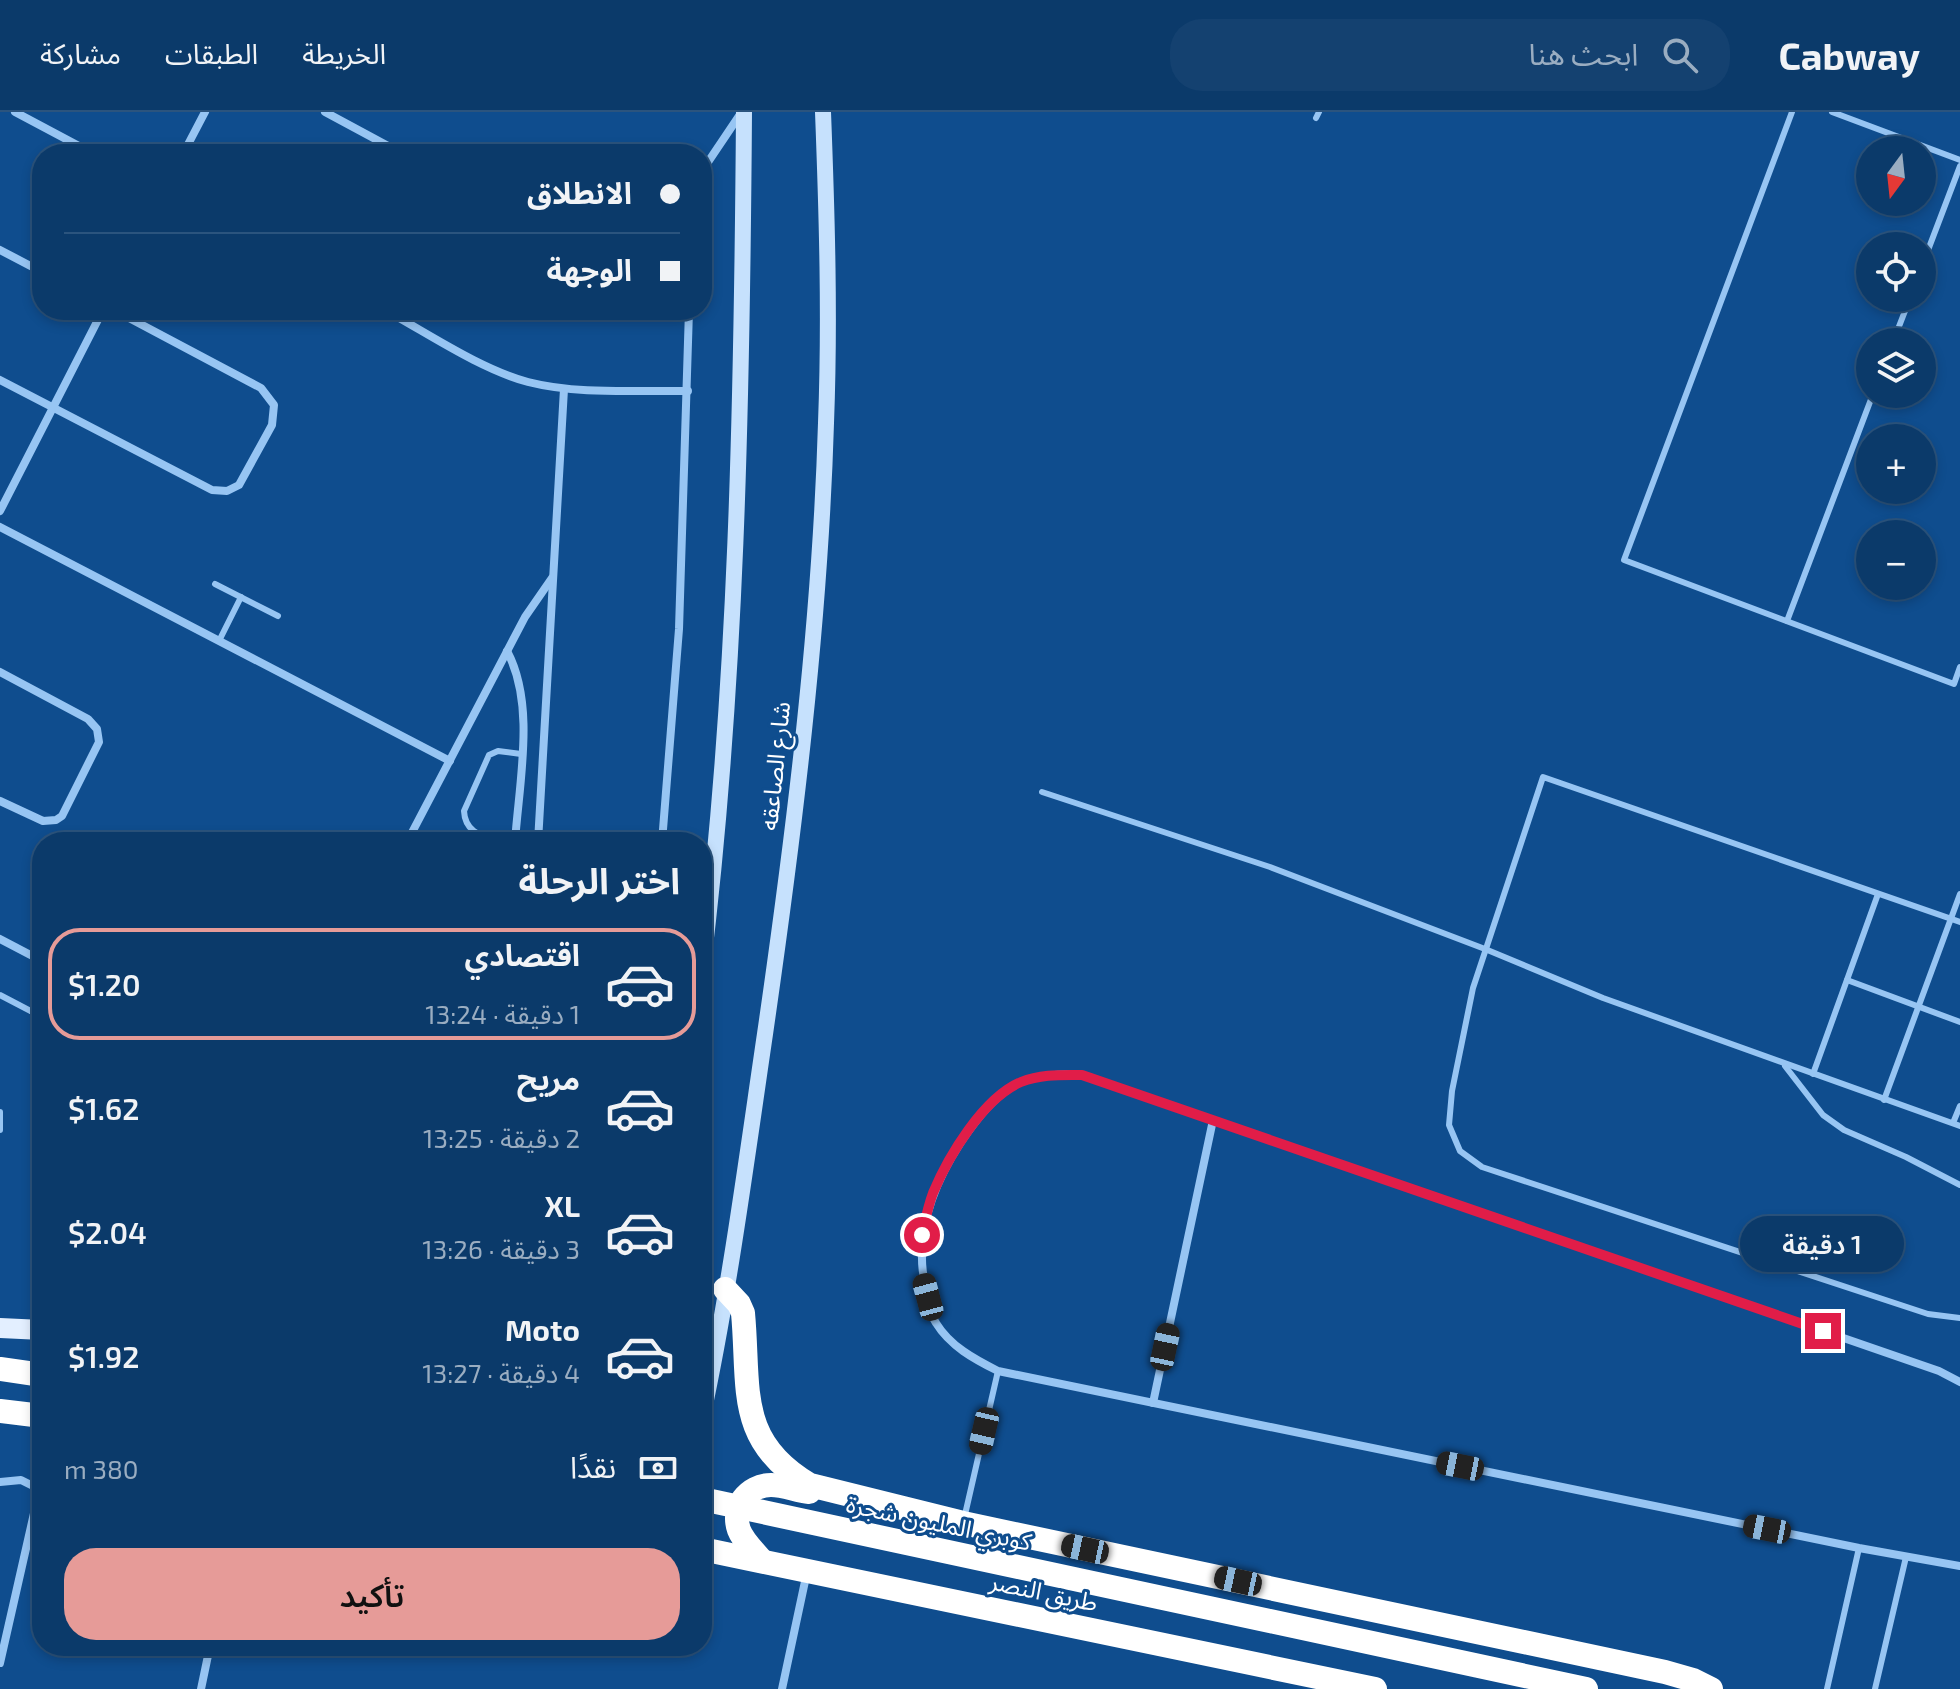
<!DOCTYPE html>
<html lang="ar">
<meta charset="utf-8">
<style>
body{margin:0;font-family:"Exo 2","Noto Sans Arabic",sans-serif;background:#144170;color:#f1f3f6;direction:rtl;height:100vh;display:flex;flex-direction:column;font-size:30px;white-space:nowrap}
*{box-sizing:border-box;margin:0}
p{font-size:26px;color:#9aadc1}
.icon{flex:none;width:44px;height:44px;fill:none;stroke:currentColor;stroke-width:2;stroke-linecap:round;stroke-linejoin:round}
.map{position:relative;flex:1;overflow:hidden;direction:ltr}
.details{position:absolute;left:32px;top:720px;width:680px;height:824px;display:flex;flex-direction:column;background:#0b3a6a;border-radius:32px;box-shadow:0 4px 12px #0003,0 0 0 2px #2b547e;direction:rtl}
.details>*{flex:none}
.guide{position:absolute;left:32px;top:32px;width:680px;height:176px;border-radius:32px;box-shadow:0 4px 12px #0003,0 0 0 2px #2b547e;direction:rtl;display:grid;align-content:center;height:176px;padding:0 32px;background:#0b3a6a}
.needle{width:52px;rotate:195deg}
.fabs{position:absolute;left:1856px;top:24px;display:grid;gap:16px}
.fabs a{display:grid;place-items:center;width:80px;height:80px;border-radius:50%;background:#0b3a6a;box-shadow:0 4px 12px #0003,0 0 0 2px #2b547e;font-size:40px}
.end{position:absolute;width:36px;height:36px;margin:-18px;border:10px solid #e11d48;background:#fff;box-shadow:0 0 0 4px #fff}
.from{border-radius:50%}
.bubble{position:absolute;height:56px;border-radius:28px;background:#0b3a6a;box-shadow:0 4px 12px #0003,0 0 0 2px #2b547e;font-size:26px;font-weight:600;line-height:56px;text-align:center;direction:rtl}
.car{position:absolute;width:24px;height:48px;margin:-24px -12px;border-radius:10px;box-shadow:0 0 6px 2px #0007;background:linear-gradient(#222 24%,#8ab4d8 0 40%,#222 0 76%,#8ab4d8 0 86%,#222 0)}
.guide b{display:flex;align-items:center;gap:28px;height:76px;font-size:30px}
.guide b+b{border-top:2px solid #2b547e}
.guide i{width:20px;height:20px;background:#f1f3f6}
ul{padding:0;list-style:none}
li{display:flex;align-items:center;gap:24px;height:112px;margin:0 16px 12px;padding:0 16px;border:4px solid transparent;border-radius:32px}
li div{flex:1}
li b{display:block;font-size:30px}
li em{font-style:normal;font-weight:600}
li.selected{border-color:#e69b98}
li>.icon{width:72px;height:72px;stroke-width:1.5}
h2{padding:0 32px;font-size:36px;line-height:96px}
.pay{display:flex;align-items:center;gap:20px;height:88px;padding:0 32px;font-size:30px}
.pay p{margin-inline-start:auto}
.cta{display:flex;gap:16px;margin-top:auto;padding:16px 32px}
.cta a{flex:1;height:92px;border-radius:32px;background:#e69b98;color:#111;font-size:32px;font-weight:600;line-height:92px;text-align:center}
header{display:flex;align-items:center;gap:48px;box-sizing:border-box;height:112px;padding:0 40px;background:#0b3a6a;border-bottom:2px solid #2b547e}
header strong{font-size:38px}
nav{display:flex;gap:44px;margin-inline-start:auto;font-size:28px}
.search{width:560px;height:72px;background:#144170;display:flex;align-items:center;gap:20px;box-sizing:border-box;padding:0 28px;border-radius:32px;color:#9aadc1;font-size:30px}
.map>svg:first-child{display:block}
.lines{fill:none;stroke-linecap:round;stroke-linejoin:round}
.lane{stroke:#97c5f3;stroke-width:6}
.street{stroke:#97c5f3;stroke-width:8}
.secondary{stroke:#c6e1fd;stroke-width:16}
.primary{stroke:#e3efff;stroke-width:20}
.highway{stroke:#fff;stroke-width:24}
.highway-bridge{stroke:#fff;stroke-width:24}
.route{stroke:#e11d48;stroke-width:10}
.labels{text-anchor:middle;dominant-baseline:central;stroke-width:6;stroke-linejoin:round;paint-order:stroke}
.street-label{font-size:24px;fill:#fff;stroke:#0f4d8e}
</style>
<header>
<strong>Cabway</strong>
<div class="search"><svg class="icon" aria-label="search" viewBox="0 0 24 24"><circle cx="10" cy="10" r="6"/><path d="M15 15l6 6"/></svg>ابحث هنا</div>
<nav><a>الخريطة</a><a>الطبقات</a><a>مشاركة</a></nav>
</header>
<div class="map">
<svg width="1960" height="1577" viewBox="0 0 1960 1577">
<rect width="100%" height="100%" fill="#0f4d8e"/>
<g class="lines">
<g class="lane">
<path d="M1792,0L1624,448L1954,572L1960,555"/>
<path d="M1832,0L1960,48"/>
<path d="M1316,6L1319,0"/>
<path d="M1922,154L1960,54"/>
<path d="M1893,230L1910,186"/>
<path d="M215,472L278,504"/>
<path d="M1787,509L1873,282"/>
<path d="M219,529L241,485"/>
<path d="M1042,680L1270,755L1485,837L1603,886L1960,1014"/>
<path d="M500,730C483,724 465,721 464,699L489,643L498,639L521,642"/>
<path d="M1960,810L1543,665L1473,876L1452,979L1449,1013L1460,1039L1482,1055L1928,1202L1960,1206"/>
<path d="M1847,868L1960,910"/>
<path d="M0,883L42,905"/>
<path d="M32,900L42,881"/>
<path d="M1785,954L1823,1003L1844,1018L1906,1045L1960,1073"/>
<path d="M1813,962L1878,782"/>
<path d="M1884,988L1960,782"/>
<path d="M0,1000V1018"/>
<path d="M1953,1011L1960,994"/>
<path d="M964,1407L998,1259"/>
<path d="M1827,1577L1859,1436"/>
<path d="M1875,1577L1906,1445"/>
</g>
<g class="street">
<path d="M15,0L94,42"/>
<path d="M325,0L403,42"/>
<path d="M183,42L205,0"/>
<path d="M702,59L741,1"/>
<path d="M0,138L42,160"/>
<path d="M385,198C429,222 480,257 528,270C579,283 636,278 688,279"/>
<path d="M0,268L212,378L227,379L239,373L272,313L274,293L261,276L114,198"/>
<path d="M0,399L103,198"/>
<path d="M0,415L450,649"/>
<path d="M507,539C536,593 519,670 515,730"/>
<path d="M0,560L88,607L97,617L99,630L62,704L56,708L43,709L0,689"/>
<path d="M407,730L525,505L552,466"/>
<path d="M538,730L564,277"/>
<path d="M662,730L679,517L689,198"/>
<path d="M0,827L42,849"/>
<path d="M1960,1270L1939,1259L1082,963C1061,962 1041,962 1021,970C996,981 976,1008 961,1030C931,1076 912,1127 927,1181C929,1191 930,1203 936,1211C950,1234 974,1247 998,1259L1859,1436L1960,1454"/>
<path d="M1153,1291L1213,1008"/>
<path d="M0,1370L21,1368L41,1378"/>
<path d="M0,1551L35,1397L42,1376"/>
<path d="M201,1577L210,1534"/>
<path d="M782,1577L807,1460"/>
</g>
<g class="secondary">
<path d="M702,860C737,575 742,287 744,0"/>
<path d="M702,1307C729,1181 746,1051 765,922C794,721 820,514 826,311C830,207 827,104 823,0"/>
</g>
<path class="primary" d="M0,1216L42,1218"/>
<g class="highway">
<path d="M725,1177L739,1192L743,1201C750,1276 735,1329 810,1373L963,1411L1665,1560L1693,1568L1711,1577"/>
<path d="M0,1257L42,1263"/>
<path d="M0,1299L42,1304"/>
<path d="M702,1437L1375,1577"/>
<path d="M762,1449C754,1439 743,1429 739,1418C731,1395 748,1373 771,1373C784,1373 797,1379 809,1380"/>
</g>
<path class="highway-bridge" d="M702,1387L1586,1577"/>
</g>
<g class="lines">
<path class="route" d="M922,1123C925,1109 928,1094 933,1081C948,1045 983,986 1021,970C1041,962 1061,963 1082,963L1823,1219"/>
</g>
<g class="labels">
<g class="street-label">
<text transform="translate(774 654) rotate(-84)">شارع الصاعقه</text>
<text transform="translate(939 1410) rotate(12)">كوبري المليون شجرة</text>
<text transform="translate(1044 1479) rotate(12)">طريق النصر</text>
</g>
</g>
</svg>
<div class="fabs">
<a><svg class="needle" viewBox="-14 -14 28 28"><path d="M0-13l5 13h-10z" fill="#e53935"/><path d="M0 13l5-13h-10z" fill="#9aadc1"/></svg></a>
<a><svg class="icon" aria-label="locate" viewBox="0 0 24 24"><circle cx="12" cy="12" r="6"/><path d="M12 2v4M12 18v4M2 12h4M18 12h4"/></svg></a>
<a><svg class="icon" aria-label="layers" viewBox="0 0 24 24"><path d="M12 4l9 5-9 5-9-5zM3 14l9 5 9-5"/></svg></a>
<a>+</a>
<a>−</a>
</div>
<i class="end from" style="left:922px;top:1123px"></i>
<i class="end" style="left:1823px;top:1219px"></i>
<div class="bubble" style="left:1740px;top:1104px;width:164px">1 دقيقة</div>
<i class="car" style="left:928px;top:1185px;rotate:345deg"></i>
<i class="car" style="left:1165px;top:1235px;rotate:12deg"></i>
<i class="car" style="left:984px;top:1319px;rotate:193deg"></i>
<i class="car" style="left:1460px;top:1354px;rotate:281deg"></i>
<i class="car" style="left:1767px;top:1417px;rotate:281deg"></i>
<i class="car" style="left:1085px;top:1437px;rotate:282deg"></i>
<i class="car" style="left:1238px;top:1469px;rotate:282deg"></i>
<div class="guide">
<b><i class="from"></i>الانطلاق</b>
<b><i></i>الوجهة</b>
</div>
<section class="details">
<h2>اختر الرحلة</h2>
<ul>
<li class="selected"><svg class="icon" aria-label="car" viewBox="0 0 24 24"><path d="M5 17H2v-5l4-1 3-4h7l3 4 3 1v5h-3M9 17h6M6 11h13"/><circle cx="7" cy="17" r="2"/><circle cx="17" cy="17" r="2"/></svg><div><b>اقتصادي</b><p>1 دقيقة · 13:24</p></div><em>$1.20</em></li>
<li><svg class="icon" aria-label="car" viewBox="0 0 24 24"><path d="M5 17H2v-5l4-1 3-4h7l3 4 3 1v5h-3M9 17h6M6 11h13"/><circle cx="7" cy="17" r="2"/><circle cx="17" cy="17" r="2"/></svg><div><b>مريح</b><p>2 دقيقة · 13:25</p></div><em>$1.62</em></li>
<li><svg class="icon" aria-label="car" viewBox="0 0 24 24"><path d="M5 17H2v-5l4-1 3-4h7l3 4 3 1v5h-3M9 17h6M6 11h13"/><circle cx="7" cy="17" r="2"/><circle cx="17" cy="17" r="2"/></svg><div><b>XL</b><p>3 دقيقة · 13:26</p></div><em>$2.04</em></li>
<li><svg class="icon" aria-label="car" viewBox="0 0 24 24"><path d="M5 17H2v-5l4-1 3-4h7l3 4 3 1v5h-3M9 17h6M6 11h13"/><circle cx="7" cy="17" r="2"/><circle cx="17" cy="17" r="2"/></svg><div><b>Moto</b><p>4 دقيقة · 13:27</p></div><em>$1.92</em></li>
</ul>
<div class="pay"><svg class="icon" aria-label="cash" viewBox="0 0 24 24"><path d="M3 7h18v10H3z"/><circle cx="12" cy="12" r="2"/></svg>نقدًا<p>380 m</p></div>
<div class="cta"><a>تأكيد</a></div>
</section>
</div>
